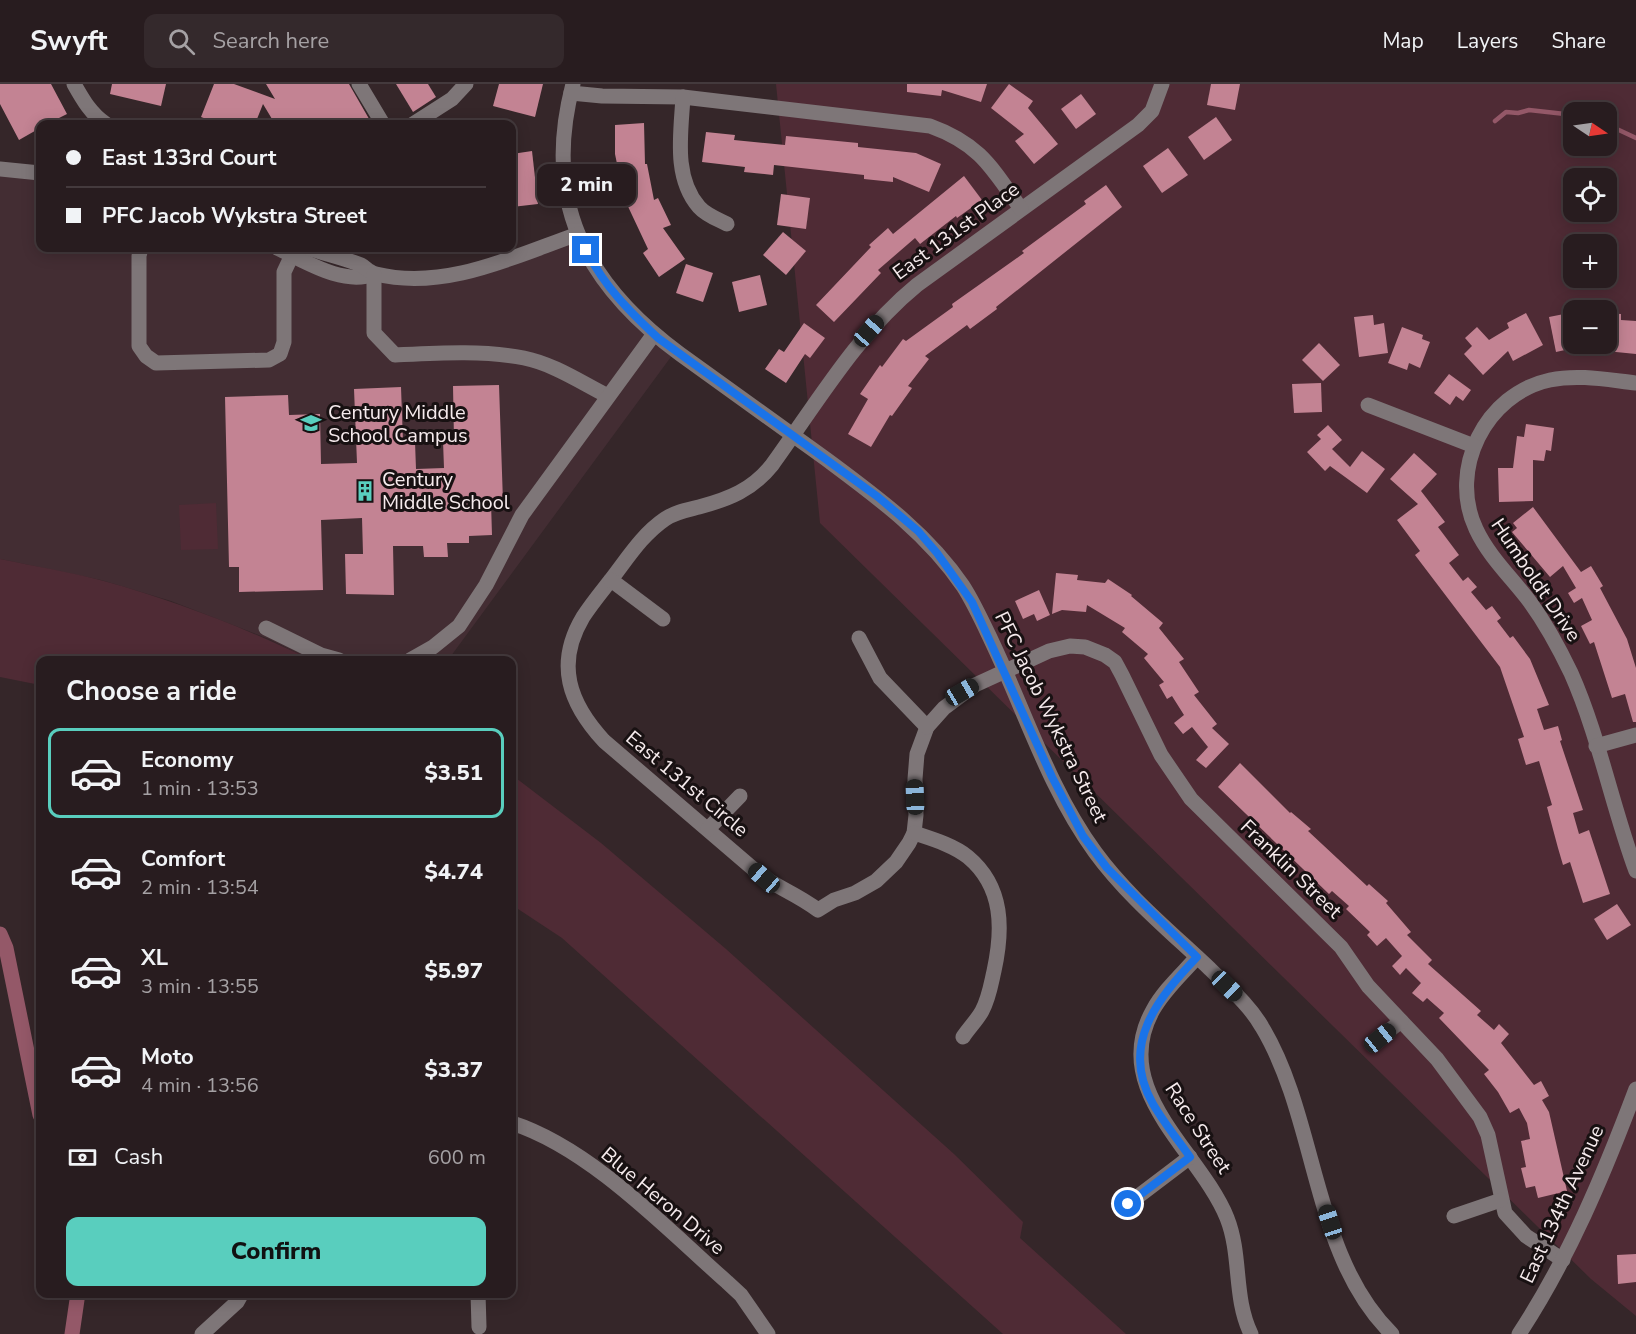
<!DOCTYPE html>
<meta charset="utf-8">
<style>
body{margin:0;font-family:"Nunito Sans",sans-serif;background:#34292c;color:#f1f3f6;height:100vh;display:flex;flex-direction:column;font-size:22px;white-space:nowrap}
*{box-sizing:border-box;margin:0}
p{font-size:20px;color:#a5a1a4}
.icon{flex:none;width:33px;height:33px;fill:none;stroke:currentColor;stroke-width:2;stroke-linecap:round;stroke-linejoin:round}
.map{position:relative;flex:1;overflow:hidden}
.details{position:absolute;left:36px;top:572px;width:480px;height:642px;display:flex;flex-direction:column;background:#281c1f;border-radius:12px;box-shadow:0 3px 15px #0003,0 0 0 2px #443a3d}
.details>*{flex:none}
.banner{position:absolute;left:36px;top:36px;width:480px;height:132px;border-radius:12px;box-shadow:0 3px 15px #0003,0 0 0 2px #443a3d;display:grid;align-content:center;height:132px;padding:0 30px;background:#281c1f}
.needle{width:39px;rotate:103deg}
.controls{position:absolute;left:1563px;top:18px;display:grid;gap:12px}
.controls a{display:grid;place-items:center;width:54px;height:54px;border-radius:12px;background:#281c1f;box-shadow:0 3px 15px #0003,0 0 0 2px #443a3d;font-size:30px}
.end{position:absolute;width:27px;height:27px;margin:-14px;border:8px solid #1a73e8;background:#fff;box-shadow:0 0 0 3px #fff}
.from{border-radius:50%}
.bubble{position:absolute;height:42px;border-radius:12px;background:#281c1f;box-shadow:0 3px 15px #0003,0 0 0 2px #443a3d;font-size:20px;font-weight:800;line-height:42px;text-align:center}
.car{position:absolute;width:18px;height:36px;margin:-18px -9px;border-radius:8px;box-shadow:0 0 4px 2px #0007;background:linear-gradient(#222 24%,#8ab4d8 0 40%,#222 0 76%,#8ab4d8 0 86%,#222 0)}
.banner b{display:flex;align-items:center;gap:21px;height:57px;font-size:22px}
.banner b+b{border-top:2px solid #443a3d}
.banner i{width:15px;height:15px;background:#f1f3f6}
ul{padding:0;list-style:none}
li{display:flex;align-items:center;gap:18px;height:90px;margin:0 12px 9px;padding:0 18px;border:3px solid transparent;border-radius:12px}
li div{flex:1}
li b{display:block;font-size:22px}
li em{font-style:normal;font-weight:800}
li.selected{border-color:#59cebe}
li>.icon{width:54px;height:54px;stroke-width:1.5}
h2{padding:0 30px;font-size:27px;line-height:72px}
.pay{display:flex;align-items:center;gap:15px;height:66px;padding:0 30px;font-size:22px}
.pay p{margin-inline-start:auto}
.cta{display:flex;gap:12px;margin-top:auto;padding:12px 30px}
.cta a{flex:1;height:69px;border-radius:12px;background:#59cebe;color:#111;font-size:24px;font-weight:800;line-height:69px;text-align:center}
header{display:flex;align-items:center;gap:36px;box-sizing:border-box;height:84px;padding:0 30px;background:#281c1f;border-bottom:2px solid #443a3d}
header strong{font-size:28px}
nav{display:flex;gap:33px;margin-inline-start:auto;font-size:21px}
.search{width:420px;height:54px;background:#34292c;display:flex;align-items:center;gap:15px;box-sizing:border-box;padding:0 21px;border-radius:12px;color:#a5a1a4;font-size:22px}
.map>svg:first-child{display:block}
.built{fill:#432d33}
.green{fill:#4f2b35;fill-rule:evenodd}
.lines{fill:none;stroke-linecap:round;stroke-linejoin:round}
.stream{stroke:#945868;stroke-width:4.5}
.canal{stroke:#945868;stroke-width:15}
.building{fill:#c38393}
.minor{stroke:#7e7678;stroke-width:15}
.route{stroke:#1a73e8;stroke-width:8}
.labels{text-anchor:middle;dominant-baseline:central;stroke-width:6;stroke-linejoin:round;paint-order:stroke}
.street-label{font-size:20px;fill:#f6ebed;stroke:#181112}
.poi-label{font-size:20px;fill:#f6ebed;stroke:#181112;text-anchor:start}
</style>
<header>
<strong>Swyft</strong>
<div class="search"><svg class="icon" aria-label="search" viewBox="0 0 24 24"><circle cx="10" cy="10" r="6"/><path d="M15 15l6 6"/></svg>Search here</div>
<nav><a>Map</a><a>Layers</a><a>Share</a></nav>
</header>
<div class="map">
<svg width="1636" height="1250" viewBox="0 0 1636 1250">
<rect width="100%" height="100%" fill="#352629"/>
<path class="built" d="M0,85L40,89V164H277L328,187L433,193L578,150L592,178L676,266L448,576H311L269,555L171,517L101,496L0,475Z"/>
<g class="green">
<path d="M776,0H1636V1232L1591,1195L820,439ZM1574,28H1606V62H1574ZM1574,94H1606V128H1574ZM1574,160H1606V194H1574ZM1574,226H1606V260H1574Z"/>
<path d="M216,419L218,465L181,466L179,421Z"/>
<path d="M0,475C34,482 70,488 104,497C175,517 244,543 311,576H40V601L0,593Z"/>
<path d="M512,691L601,759L726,865L954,1070L1023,1138L1020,1154L1126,1250H1003L562,854L512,821Z"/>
</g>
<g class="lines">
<g class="stream">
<path d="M1495,37L1506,28L1518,29L1529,26L1574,31"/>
<path d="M1606,40L1636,54"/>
</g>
<g class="canal">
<path d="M0,850L6,864L40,1031"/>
<path d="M72,1250L78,1209"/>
</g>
</g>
<g class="building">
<path d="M0,0H51L67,30L47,40H40V44L19,56L0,20Z"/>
<path d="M112,0H166L161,22L110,10Z"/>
<path d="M214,0H234L275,15L266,0H349L372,40H275L263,20L255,40H220L201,33Z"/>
<path d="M396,0H428L436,13L413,28Z"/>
<path d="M499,0H543L535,33L493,22Z"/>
<path d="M907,0H987L981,18L942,6L941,12L907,8Z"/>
<path d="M1009,0L1033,17L1028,24L1058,60L1034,80L1015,57L1024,50L991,24Z"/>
<path d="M1211,0H1240L1235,26L1207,21Z"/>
<path d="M1081,10L1096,30L1076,45L1061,25Z"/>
<path d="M1216,33L1232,56L1204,76L1188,53Z"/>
<path d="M644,39L645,80H647L654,116L658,114L671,141L663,144L685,175L659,193L643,169L648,165L624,114L615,70V41Z"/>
<path d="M706,48L735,51L734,56L785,61L786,52L858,59V63L916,69L941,80L929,108L893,93V98L864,95V91L774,81L773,91L744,88L745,83L702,78Z"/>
<path d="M1168,64L1188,91L1162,109L1143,82Z"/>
<path d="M532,67L538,120L512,123V70Z"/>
<path d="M964,92L982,116L957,134L956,132L920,160L915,154L878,186L881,189L834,238L816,221L871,163L869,161L888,144L893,150Z"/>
<path d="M1106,101L1122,123L996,223L997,225L970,245L967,241L925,272L929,275L908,302L912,304L892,332L890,331L871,363L848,350L868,315L860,310L880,281L882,283L903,255L906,257L953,223L952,220L1024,169L1022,167L1086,120L1084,117Z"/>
<path d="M781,110L810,114L806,145L777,141Z"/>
<path d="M783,148L806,167L786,191L763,171Z"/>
<path d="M686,180L713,189L703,218L676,209Z"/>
<path d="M760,191L767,221L739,228L732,198Z"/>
<path d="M1574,228V264L1556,268L1549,233Z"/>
<path d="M1526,229L1543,261L1513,277L1508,267L1483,291L1464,270L1472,262L1465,254L1477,243L1489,256L1509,244L1507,239Z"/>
<path d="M1606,229L1621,230V236L1636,237V270L1606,267Z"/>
<path d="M1373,231L1374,241L1384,239L1388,269L1359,273L1354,233Z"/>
<path d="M804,239L825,254L810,274L805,270L786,299L765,285L779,265L784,268Z"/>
<path d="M1402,243L1423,251L1422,255L1430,258L1420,284L1409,279L1407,286L1388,279Z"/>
<path d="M1319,259L1340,281L1323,297L1302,276Z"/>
<path d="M1449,290L1471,306L1463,317L1456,312L1450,321L1434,309Z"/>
<path d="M1321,299L1322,328L1294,329L1292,300Z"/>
<path d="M499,301L503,418H491L492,451L469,452V459H447L448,473H424L423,462H393L394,511L346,510L345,470H363L362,434L321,436L323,506L239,508V483H229L225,313L288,311L289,331L320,330L321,380L357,379L354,305L401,303L403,358H415L416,385L444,384L443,357L454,356L453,302Z"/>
<path d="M1526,340L1554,344L1551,367L1546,366L1544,377L1533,376V417L1499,418L1498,384H1513L1517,352L1524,353Z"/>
<path d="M1328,341L1342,356L1332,365L1350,383L1362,367L1385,385L1367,409L1330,382L1325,387L1307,368L1321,355L1317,351Z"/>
<path d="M1414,369L1437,390L1421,407L1445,438L1438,443L1459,471L1449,479L1463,497L1468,493L1477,503L1471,508L1486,526L1492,522L1501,534L1497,537L1510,554L1513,552L1530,575L1549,621L1537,625L1544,646L1558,642L1562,656L1560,657L1583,726L1573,729L1579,750L1589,746L1610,810L1583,819L1570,778L1563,781L1558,764L1547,723L1552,721L1539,677L1526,681L1518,655L1524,653L1500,583L1415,471L1420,467L1397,436L1418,420L1390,395Z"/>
<path d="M1533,423L1581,488L1591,482L1603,502L1600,504L1627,555L1636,584V638H1633L1625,610L1612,614L1594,558L1590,560L1581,542L1592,536L1582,514L1574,519L1568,509L1576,504L1563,482L1550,493L1512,448L1517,444L1513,439Z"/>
<path d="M1056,489L1078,491L1077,496L1105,499L1108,495L1132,511L1131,512L1163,539L1159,544L1184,575L1179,578L1199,608L1194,611L1217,640L1212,644L1229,660L1206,684L1196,676L1208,663L1192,643L1183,650L1174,639L1184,631L1172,612L1167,615L1159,601L1164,598L1144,574L1148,570L1122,548L1125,544L1087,521L1086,528L1062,526L1052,530Z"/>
<path d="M1039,506L1050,531L1037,537L1034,530L1023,535L1015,517Z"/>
<path d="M1240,679L1290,729L1291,728L1311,745L1308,747L1367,802L1369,800L1388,817L1386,819L1411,848L1407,851L1432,876L1428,880L1481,927L1477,931L1494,946L1499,940L1509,950L1501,959L1534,1001L1541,997L1549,1012L1542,1016L1549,1028L1567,1107L1538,1114L1535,1102L1526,1104L1521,1084L1526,1083L1521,1057L1530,1055L1527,1039L1519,1024L1510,1029L1498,1008L1484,990L1489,986L1439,934L1444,929L1427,914L1423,918L1412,909L1421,899L1406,884L1400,891L1392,882L1402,872L1386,854L1377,862L1367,851L1370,848L1346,825L1349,822L1332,807L1329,810L1218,703Z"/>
<path d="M1617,820L1631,841L1607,856L1594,835Z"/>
<path d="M1636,1170V1198L1618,1200L1617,1171Z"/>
</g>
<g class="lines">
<g class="minor">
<path d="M74,0C83,16 91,30 106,40"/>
<path d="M359,0L383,40"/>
<path d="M573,0C542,117 585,200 680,270C729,305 778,340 826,375C877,413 927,449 963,502C974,519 983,539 992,558C1025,627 1049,705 1095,768C1127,812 1171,848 1210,885C1228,903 1249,920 1262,943C1318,1036 1312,1172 1392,1250"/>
<path d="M1162,0L1152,27L1138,41L917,201C857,250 817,319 772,381C752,406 729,415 699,423C687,426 675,428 665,435C643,450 629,472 613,493C603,506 592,519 583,533C555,580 569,619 604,657L764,794C782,805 801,813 818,826L834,816L855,809L876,797L896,778L909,759L914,749L916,731L915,695L917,670L927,643L944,624L975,601L1049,567L1070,562L1085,563L1105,571L1115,578L1122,591L1161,671L1191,715L1341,863L1368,902L1437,975L1480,1033L1488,1051L1505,1129L1526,1152L1563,1176"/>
<path d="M571,9L602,12L683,13L930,42C980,60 992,84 1021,125"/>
<path d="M683,13C681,49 673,93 699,123C706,131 717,135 727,140"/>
<path d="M413,40L452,15L466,0"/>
<path d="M0,85L40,89"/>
<path d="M141,164L139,172V262L146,272L156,279L269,276L280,270L284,258V188L292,171"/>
<path d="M277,164C305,177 343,202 374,190"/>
<path d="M308,164C325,170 344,174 361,181C366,184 370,189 376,190C445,207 515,172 578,150"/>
<path d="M374,190V249L395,271C437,269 483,266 524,274C554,280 582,299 608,312"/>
<path d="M1636,299C1608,296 1579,290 1550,296C1485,310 1448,386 1476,445C1489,473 1512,494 1530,518C1546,540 1559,564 1571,589C1599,652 1612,722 1636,787"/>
<path d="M1368,321L1474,362"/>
<path d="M611,496L663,535"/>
<path d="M266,544L321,571L339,576"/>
<path d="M859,554L880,594L927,643"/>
<path d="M410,576L433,563L459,542L486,501L522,431L654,250"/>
<path d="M1596,662L1636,651"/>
<path d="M708,745L740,712"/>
<path d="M914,749C932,755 953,761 968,773C1004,803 1003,846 994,887C991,900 989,914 982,927C977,936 969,944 963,953"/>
<path d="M1197,873C1182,890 1164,906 1153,926C1108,1006 1200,1067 1227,1134C1242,1172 1233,1213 1251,1250"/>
<path d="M1380,954L1401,937"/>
<path d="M512,1039C590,1064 666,1144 727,1198L741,1211L768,1250"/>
<path d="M1128,1120L1190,1073"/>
<path d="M1454,1132L1501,1116"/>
<path d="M478,1209L479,1243"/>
<path d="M202,1250L237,1218L242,1209"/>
<path d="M1519,1250C1569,1174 1604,1090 1636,1005"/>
</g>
</g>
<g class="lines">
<path class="route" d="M586,166C604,202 629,227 658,254L878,413L918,447L937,469L972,518L1052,693L1083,752L1107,784L1197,873C1158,914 1119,961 1153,1020C1164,1039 1178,1056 1190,1073L1128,1120"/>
</g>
<defs>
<g id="school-bare" transform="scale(1.62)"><path d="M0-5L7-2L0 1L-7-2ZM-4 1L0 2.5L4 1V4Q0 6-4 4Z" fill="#59cebe" stroke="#181112" stroke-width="2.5" paint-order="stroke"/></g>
<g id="building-bare" transform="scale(1.62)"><path d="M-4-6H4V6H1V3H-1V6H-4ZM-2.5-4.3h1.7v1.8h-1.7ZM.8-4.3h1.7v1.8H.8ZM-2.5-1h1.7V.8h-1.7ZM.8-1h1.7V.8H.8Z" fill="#59cebe" stroke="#181112" stroke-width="2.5" paint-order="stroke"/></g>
</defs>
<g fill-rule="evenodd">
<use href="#school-bare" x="311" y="339"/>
<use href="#building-bare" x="365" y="407"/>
</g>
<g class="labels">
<g class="street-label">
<text transform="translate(956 147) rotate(-36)">East 131st Place</text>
<text transform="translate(1536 496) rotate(56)">Humboldt Drive</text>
<text transform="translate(1051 633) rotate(64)">PFC Jacob Wykstra Street</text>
<text transform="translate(687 700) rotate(40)">East 131st Circle</text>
<text transform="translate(1291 785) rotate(44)">Franklin Street</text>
<text transform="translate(1198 1044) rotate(57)">Race Street</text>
<text transform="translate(663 1117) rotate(40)">Blue Heron Drive</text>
<text transform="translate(1562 1120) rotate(-65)">East 134th Avenue</text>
</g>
<g class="poi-label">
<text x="328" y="328">Century Middle<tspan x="328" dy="23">School Campus</tspan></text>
<text x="382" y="395">Century<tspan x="382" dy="23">Middle School</tspan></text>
</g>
</g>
</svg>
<div class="controls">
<a><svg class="needle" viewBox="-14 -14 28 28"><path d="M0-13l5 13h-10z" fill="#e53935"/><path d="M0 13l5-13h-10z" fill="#a5a1a4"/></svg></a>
<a><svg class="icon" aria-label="locate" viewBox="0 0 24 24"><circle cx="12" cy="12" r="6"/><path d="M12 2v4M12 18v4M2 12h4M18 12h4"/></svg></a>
<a>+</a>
<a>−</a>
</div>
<i class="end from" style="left:1128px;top:1120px"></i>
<i class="end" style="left:586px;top:166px"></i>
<div class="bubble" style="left:537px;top:80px;width:99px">2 min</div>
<i class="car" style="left:869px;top:247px;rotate:41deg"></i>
<i class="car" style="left:962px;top:608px;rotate:60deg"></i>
<i class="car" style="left:915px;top:713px;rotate:358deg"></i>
<i class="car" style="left:764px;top:794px;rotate:311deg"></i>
<i class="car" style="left:1227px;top:902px;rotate:134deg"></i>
<i class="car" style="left:1380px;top:954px;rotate:51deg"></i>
<i class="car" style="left:1330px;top:1138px;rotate:342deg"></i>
<div class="banner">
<b><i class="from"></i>East 133rd Court</b>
<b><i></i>PFC Jacob Wykstra Street</b>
</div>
<section class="details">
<h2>Choose a ride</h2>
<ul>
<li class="selected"><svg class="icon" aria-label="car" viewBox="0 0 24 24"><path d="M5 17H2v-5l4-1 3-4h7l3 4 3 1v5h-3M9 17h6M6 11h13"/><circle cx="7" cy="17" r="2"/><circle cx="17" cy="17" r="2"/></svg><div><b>Economy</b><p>1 min · 13:53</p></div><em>$3.51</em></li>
<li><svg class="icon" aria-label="car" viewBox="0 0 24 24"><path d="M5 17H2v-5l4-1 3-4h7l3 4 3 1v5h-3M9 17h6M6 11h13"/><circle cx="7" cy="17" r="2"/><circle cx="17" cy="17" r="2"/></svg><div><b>Comfort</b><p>2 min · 13:54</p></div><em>$4.74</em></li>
<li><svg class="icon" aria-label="car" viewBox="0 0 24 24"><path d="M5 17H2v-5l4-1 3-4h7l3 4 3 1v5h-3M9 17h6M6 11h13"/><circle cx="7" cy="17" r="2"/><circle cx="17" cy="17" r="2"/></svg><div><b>XL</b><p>3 min · 13:55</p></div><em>$5.97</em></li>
<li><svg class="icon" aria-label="car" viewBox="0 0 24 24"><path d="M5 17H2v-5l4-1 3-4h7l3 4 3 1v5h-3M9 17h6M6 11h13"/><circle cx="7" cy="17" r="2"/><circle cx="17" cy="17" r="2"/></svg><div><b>Moto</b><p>4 min · 13:56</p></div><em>$3.37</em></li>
</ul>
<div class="pay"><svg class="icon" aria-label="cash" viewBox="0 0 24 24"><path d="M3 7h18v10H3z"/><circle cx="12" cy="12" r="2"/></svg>Cash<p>600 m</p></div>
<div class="cta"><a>Confirm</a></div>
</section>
</div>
